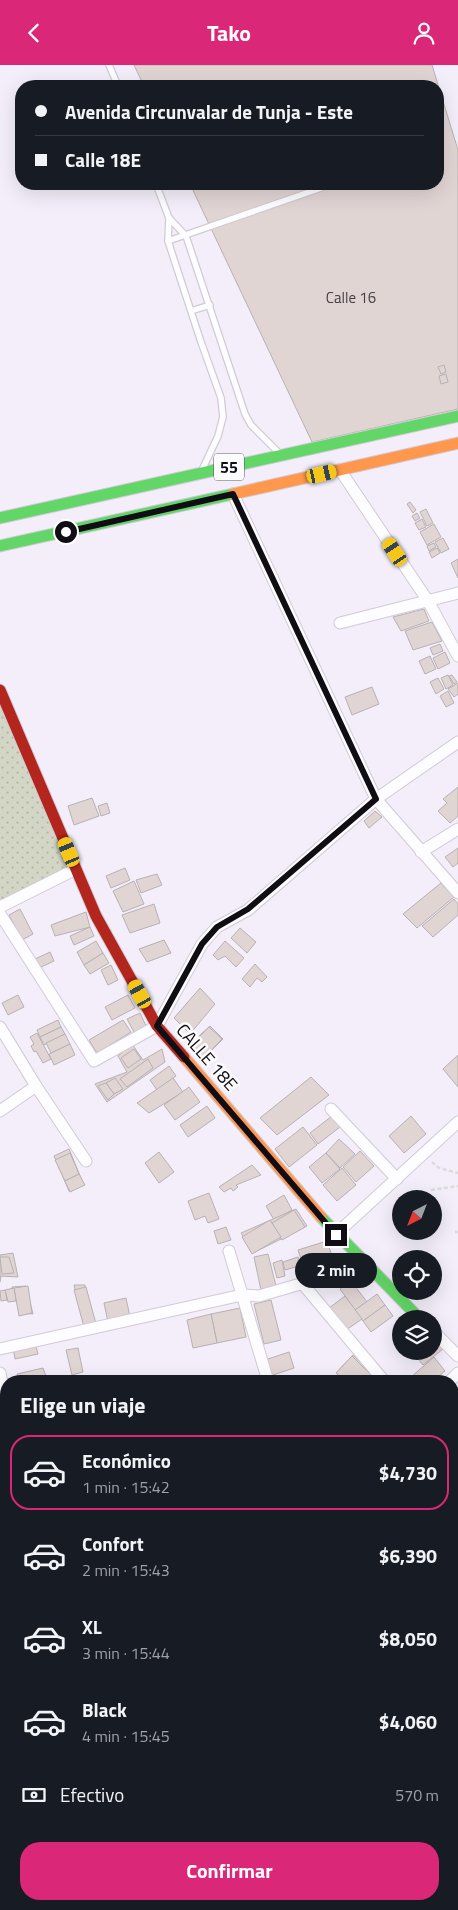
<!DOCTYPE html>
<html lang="es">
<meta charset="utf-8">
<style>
body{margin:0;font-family:"Titillium Web",sans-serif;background:#242831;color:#f1f3f6;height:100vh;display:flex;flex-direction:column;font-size:19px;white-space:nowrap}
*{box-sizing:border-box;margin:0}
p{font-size:16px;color:#9ea1a6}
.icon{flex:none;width:28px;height:28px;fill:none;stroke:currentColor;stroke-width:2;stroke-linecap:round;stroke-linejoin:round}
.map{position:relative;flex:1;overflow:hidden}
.sheet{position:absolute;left:0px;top:1310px;width:459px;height:535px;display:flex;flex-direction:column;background:#171b24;border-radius:20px 20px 0 0;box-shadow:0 5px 20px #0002}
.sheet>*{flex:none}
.banner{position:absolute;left:15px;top:15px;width:429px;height:110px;border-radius:20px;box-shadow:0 5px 20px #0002;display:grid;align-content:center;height:110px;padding:0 20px;background:#171b24}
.needle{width:32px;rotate:222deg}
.controls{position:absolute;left:392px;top:1125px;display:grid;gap:10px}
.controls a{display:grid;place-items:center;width:50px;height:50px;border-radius:50%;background:#171b24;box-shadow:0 5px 20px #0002;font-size:25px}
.end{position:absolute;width:22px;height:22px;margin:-11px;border:6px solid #110d15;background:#fff;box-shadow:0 0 0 2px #fff}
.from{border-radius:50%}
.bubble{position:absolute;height:35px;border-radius:18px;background:#171b24;box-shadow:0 5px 20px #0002;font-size:16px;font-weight:700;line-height:35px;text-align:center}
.car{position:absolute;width:15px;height:30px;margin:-15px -8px;border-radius:6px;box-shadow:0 0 4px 1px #0007;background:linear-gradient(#f5c518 24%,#345 0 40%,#f5c518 0 76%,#345 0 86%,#f5c518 0)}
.banner b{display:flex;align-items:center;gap:18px;height:48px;font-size:19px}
.banner b+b{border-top:1px solid #363941}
.banner i{width:12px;height:12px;background:#f1f3f6}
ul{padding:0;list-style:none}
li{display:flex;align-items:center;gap:15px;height:75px;margin:0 10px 8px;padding:0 10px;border:2px solid transparent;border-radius:20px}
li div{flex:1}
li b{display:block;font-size:19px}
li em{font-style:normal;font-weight:700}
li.active{border-color:#db2777}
li>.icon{width:45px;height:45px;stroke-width:1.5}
h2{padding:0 20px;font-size:22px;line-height:60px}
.pay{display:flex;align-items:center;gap:12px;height:55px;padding:0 20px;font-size:19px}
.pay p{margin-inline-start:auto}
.button{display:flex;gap:10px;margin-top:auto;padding:10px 20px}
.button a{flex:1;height:58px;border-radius:20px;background:#db2777;color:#fff;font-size:20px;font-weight:700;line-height:58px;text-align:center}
header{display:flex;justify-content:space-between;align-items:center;height:65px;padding:0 20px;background:#db2777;color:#fff;font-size:22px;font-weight:700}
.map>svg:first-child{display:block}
.grass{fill:url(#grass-dots)}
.building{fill:#e1d5d4;stroke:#b7b1b3}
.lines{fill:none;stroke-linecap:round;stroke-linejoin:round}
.lane-casing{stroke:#d0cbd5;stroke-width:8}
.street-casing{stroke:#d0cbd5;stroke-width:13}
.fast-casing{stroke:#d0cbd5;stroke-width:13}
.slow-casing{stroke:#d0cbd5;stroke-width:13}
.jam-casing{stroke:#d0cbd5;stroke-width:13}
.path{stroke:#dbdadd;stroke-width:2.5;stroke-dasharray:4 2.5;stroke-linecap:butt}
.lane{stroke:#fdfcfe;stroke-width:5.5}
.street{stroke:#fdfcfe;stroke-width:11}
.fast{stroke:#63d668;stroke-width:11}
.slow{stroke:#ff974d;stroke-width:11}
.jam{stroke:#b3261e;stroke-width:11}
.route{stroke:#110d15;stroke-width:6}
.labels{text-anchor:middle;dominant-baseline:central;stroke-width:5;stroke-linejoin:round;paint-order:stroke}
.number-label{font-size:15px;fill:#453f45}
.shield{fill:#fbfbfb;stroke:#57545a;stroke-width:1}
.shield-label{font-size:16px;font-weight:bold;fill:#110d15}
.street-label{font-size:18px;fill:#110d15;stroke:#fbfbfb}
</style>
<header><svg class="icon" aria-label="back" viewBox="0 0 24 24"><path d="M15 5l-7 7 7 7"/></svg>Tako<svg class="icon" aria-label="person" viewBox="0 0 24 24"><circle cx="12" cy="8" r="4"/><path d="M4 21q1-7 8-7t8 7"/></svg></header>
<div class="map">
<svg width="458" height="1845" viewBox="0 0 458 1845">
<defs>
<pattern id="grass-dots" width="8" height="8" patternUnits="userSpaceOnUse" patternTransform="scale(1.25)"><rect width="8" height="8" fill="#d3d5c5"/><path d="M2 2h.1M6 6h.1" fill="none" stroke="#b4b6a8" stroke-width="1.8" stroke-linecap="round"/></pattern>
</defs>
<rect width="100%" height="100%" fill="#f3eef9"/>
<path class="grass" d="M0,635L69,801L0,836Z"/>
<g class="building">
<path d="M134,0H432L458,85V344L312,377L190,119H438V21H144Z"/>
<path d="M444,300L446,307L441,309L438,302Z"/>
<path d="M446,309L448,317L441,319L439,311Z"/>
<path d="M410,437L416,445L413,448L407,439Z"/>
<path d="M426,444L433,458L427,461L420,447Z"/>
<path d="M417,448L420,453L415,456L412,451Z"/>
<path d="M422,454L426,462L419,465L415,458Z"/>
<path d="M434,459L441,472L427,480L420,467Z"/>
<path d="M443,473L449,484L441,488L435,477Z"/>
<path d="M434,478L436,482L429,486L427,481Z"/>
<path d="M437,483L440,488L432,493L429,487Z"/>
<path d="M458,494V513L451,498Z"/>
<path d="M424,544L429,556L401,566L393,552Z"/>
<path d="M432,557L442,576L413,585L405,566Z"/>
<path d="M440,579L443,586L433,590L430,583Z"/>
<path d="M445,587L450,598L438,604L433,593Z"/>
<path d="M430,591L436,604L425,609L419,596Z"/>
<path d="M448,610L453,620L446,624L441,613Z"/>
<path d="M452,610L457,617L454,619L449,611Z"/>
<path d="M438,613L444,624L436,629L430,617Z"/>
<path d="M458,618V629L454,632L448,624Z"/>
<path d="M372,622L379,639L352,650L345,632Z"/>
<path d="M448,626L454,638L446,642L440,631Z"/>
<path d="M458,722V751L450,758L438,746L447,738L443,734Z"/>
<path d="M92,733L99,751L74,760L68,741Z"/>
<path d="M107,738L110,748L101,751L98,741Z"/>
<path d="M375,746L382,752L369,763L364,756Z"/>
<path d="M458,783V798L453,802L445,792Z"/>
<path d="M125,803L130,815L111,823L106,811Z"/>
<path d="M157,809L162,820L141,828L136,815Z"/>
<path d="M134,816L144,839L123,847L113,826Z"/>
<path d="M441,818L454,832L417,863L403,849Z"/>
<path d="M454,834L458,839V850L433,872L422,861Z"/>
<path d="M154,839L160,858L130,868L122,850Z"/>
<path d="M20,844L33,869L22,875L9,850Z"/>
<path d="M86,847L90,862L55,871L51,860Z"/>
<path d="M90,862L94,871L74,880L70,871Z"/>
<path d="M240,863L256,877L247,888L231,873Z"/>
<path d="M164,875L171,888L147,897L139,884Z"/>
<path d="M96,876L103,888L84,900L77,887Z"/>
<path d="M225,876L244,893L236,902L225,891L218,895L213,890Z"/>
<path d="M50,887L54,896L39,903L35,894Z"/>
<path d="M103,888L109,898L90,909L84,900Z"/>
<path d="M255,899L267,912L262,917L257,913L250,922L242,914Z"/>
<path d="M111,900L118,915L108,920L101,905Z"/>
<path d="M200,923L215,939L190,969L174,953Z"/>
<path d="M18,930L24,942L8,950L2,938Z"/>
<path d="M128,930L135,943L112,955L105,942Z"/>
<path d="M140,948L147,963L135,969L127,954Z"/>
<path d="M58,955L61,962L40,972L37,965Z"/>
<path d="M123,955L131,967L97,988L89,975Z"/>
<path d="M210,961L223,974L202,995L187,982Z"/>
<path d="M61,962L65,969L44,980L40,972Z"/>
<path d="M209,962L222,974L201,996L188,983Z"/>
<path d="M37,968L51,994L43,998L36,986L34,987L31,981L34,979L30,972Z"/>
<path d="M65,969L70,979L51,988L46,978Z"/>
<path d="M70,979L75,990L54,1000L49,989Z"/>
<path d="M132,979L143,995L162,984L165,997L107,1037L95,1019L127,1007L118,991Z"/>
<path d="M134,984L141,994L128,1003L121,993Z"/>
<path d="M458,990V1022L443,1004Z"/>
<path d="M148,994L153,1003L127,1022L120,1014Z"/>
<path d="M169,1001L176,1011L157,1025L150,1015Z"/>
<path d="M311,1012L329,1030L277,1070L260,1053Z"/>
<path d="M115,1013L123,1024L114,1029L106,1018Z"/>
<path d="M173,1013L183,1027L149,1048L137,1038Z"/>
<path d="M106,1018L114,1029L108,1035L98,1021Z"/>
<path d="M189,1022L200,1037L175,1055L164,1040Z"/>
<path d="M207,1041L215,1053L188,1072L180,1060Z"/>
<path d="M332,1051L340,1062L318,1079L310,1068Z"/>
<path d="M411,1051L426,1069L404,1088L389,1071Z"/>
<path d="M303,1062L317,1080L289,1102L275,1084Z"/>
<path d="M339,1074L355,1089L340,1103L326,1088Z"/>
<path d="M69,1084L83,1118L69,1126L54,1091Z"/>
<path d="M360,1086L374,1101L356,1117L343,1102Z"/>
<path d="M159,1087L174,1107L159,1118L145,1098Z"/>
<path d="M70,1088L79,1109L65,1116L55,1095Z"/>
<path d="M326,1088L340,1104L322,1118L309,1102Z"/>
<path d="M252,1100L261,1110L236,1120L238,1122L233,1126L231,1123L224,1127L219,1122Z"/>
<path d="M342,1103L356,1120L337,1136L323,1120Z"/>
<path d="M79,1109L85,1120L70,1127L65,1116Z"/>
<path d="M209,1128L219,1154L208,1158L205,1151L195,1155L188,1136Z"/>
<path d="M284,1130L292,1145L274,1155L266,1141Z"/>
<path d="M296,1144L307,1161L253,1188L241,1168Z"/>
<path d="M294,1145L305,1162L282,1175L272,1158Z"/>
<path d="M270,1155L281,1172L252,1189L242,1172Z"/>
<path d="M226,1162L231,1175L218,1179L214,1166Z"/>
<path d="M327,1176L331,1188L302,1197L298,1185Z"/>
<path d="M13,1188L18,1212L1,1211L0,1217V1190Z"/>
<path d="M268,1189L276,1221L261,1225L254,1192Z"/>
<path d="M0,1192H9L14,1208L2,1209Z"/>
<path d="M298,1192L300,1200L311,1196L314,1208L302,1212L299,1201L285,1205L283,1197Z"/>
<path d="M282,1195L285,1211L277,1213L273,1198Z"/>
<path d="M351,1216L367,1237L355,1245L340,1224Z"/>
<path d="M74,1220H85L95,1259L84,1260Z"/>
<path d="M26,1221L33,1249L20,1248L12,1222Z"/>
<path d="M28,1221L32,1248L19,1251L14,1223Z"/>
<path d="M86,1222L96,1259L84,1262L74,1225Z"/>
<path d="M14,1223L16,1236L8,1237L5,1225Z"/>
<path d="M5,1225L7,1235L1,1236L0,1226Z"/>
<path d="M377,1229L385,1240L363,1256L355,1245Z"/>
<path d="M345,1231L362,1254L346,1265L329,1243Z"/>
<path d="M126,1233L130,1252L108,1257L104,1238Z"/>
<path d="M271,1235L281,1275L264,1279L254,1239Z"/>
<path d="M385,1240L393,1251L371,1267L363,1256Z"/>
<path d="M240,1243L246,1272L217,1278L211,1249Z"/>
<path d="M211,1249L217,1278L193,1283L187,1255Z"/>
<path d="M434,1273L443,1284L423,1300L413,1288L416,1286H434Z"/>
<path d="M35,1278L38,1289L15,1294L13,1283Z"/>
<path d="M78,1283L83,1307L72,1310L66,1285Z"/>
<path d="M289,1287L294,1303L270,1311L265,1295Z"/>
<path d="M353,1290L372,1309L365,1316H345L336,1308Z"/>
<path d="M352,1291L372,1311L367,1316H345L336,1308Z"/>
<path d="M434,1292L445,1306L433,1316H413L410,1313Z"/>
<path d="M43,1303L47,1314L38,1316H19L17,1309Z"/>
<path d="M458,1322V1340L452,1333V1326Z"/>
<path d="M0,1332L5,1357L0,1359Z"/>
<path d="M0,1338L5,1357L0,1358Z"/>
<path d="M6,1366V1393L1,1394L0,1367Z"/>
<path d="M6,1431V1464L0,1441V1432Z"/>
<path d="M458,1589V1677L452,1689V1601Z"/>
<path d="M458,1677V1726L452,1723V1689Z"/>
<path d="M44,1839H59L63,1845H44L42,1840Z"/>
<path d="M137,1839L142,1845H129Z"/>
<path d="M246,1839H267L271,1845H238Z"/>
<path d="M341,1839H383L386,1841L384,1845H336Z"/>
<path d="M113,1840L117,1845H106Z"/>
</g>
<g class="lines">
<g class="lane-casing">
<g id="lane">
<path d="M109,0L118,21"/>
<path d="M156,119L169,153L186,171L245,349L251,360L277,386"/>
<path d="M169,153L168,176L201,277L221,333L223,352L218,371L203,403"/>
<path d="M168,176L321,123"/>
<path d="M191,246L210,240"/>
</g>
</g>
<g class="street-casing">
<g id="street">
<path d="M340,405L428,536L458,591"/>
<path d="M233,429L376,734L458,828"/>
<path d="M340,558L458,528"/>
<path d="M421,787L458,764"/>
<path d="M0,842L76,804"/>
<path d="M0,849L94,996L157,961L202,879L217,862L248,845L376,734L458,677"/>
<path d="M0,962L36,1021L86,1096"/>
<path d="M331,1044L397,1114"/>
<path d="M0,1046L36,1021"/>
<path d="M336,1169L458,1057"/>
<path d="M229,1186L268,1316"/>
<path d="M302,1218L384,1316"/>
<path d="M434,1267L458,1291"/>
<path d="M0,1284L242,1230L259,1231L366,1200"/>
<path d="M0,1308L6,1336"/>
<path d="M450,1316L458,1308"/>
<path d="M452,1359L458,1370"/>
<path d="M0,1360L6,1358"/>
<path d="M452,1519L458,1518"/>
<path d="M0,1559L6,1558"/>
<path d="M452,1572L458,1561"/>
<path d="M422,1839L424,1845"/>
</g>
</g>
<g class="fast-casing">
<g id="fast">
<path d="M0,453L458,351"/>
<path d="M0,481L233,429"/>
<path d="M321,1152L420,1254"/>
</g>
</g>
<g class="slow-casing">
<g id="slow">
<path d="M233,429L458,378"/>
<path d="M184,992L321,1152"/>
</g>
</g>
<g class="jam-casing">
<path id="jam" d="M0,625L96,851L157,961L184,992"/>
</g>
<g class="path">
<path d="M432,1097L439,1103L458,1108"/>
<path d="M431,1125L458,1121"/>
<path d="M455,1167H458"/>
</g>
<use href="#lane" class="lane"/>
<use href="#street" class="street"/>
<use href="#fast" class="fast"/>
<use href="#slow" class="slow"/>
<use href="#jam" class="jam"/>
</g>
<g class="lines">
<path class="route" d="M66,467L233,429L376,734L248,844L217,862L202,879L157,961L336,1170"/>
</g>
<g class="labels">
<g class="number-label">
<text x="351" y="232">Calle 16</text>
</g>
<rect class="shield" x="214" y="388.5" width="30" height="27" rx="4"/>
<g class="shield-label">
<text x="229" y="402">55</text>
</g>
<g class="street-label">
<text transform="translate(207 992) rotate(49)">CALLE 18E</text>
</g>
</g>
</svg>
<div class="controls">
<a><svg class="needle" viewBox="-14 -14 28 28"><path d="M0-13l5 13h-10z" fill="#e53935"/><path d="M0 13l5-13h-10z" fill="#9ea1a6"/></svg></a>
<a><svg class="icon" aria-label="locate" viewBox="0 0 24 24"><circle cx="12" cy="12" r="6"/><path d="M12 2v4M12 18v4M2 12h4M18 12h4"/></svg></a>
<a><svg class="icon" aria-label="layers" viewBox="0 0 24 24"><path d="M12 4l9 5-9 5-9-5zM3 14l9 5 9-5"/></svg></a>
</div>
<i class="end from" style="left:66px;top:467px"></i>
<i class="end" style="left:336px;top:1170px"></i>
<div class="bubble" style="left:295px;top:1188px;width:82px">2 min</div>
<i class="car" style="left:322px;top:409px;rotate:77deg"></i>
<i class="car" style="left:395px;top:487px;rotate:326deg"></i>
<i class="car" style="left:69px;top:787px;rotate:337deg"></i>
<i class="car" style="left:140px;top:929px;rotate:331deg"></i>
<div class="banner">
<b><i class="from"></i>Avenida Circunvalar de Tunja - Este</b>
<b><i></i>Calle 18E</b>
</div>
<section class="sheet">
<h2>Elige un viaje</h2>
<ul>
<li class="active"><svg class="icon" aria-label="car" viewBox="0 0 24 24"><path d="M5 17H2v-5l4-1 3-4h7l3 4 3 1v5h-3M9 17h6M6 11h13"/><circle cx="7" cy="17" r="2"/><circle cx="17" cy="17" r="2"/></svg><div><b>Económico</b><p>1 min · 15:42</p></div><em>$4,730</em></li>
<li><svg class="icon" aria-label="car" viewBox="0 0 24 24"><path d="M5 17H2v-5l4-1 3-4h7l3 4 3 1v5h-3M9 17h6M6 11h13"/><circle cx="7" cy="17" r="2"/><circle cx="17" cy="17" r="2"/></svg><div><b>Confort</b><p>2 min · 15:43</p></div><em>$6,390</em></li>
<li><svg class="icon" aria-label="car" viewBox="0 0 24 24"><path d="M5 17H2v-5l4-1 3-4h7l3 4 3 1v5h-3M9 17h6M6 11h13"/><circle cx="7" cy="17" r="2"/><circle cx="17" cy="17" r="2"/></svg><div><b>XL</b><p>3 min · 15:44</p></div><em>$8,050</em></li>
<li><svg class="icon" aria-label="car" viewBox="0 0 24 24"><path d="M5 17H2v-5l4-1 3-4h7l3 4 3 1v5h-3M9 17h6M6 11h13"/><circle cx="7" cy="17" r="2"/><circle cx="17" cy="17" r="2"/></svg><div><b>Black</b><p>4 min · 15:45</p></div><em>$4,060</em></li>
</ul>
<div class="pay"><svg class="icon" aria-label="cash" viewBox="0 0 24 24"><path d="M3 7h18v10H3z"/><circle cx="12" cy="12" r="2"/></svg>Efectivo<p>570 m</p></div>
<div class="button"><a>Confirmar</a></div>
</section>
</div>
